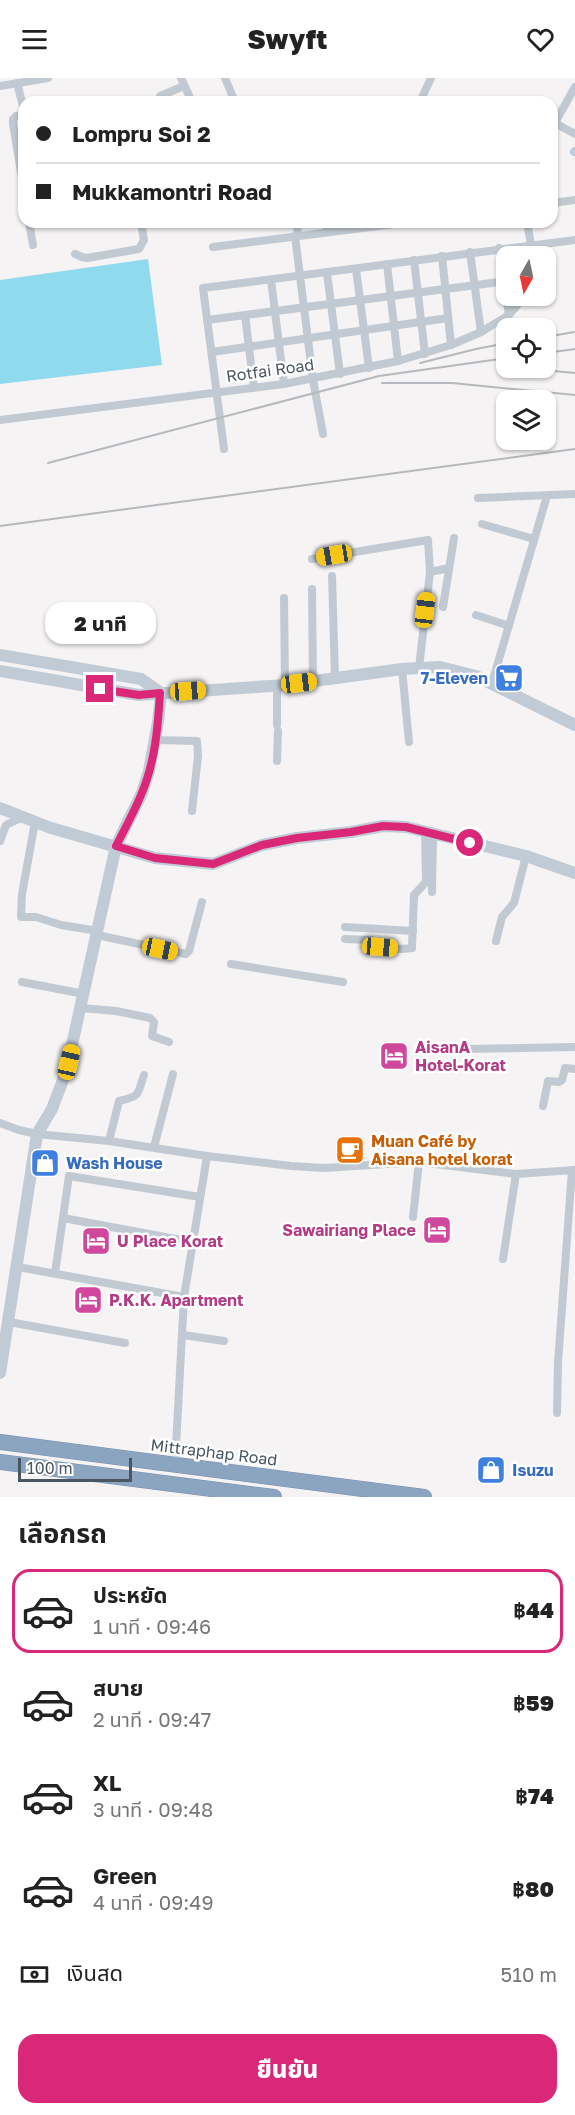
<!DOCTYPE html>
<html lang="th">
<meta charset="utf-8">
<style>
body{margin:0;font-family:"Golos Text","Noto Sans Thai",sans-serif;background:#f2f2f2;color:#222;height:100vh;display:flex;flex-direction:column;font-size:22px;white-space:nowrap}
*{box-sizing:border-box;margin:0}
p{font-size:20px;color:#767676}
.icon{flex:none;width:33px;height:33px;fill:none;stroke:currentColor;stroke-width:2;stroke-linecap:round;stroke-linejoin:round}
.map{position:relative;height:1419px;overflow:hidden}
.sheet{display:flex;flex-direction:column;background:#fff;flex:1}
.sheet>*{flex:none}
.top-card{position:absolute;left:18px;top:18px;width:540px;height:132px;border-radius:18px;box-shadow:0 2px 4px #0004;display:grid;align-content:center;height:132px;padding:0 18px;background:#fff}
.needle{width:39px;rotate:189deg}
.fabs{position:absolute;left:496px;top:168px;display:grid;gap:12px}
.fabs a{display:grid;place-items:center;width:60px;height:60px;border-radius:12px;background:#fff;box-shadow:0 2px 4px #0004;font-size:30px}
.scale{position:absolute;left:18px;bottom:15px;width:114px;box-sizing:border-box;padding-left:6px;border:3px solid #4a5661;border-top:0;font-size:16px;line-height:21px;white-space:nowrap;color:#4a5661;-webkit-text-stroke:4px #fff;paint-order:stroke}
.end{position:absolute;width:27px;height:27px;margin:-14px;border:8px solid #db2777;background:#fff;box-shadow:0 0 0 3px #fff}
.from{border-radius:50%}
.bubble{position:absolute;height:42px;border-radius:18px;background:#fff;box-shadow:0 2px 4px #0004;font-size:20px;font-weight:800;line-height:42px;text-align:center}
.car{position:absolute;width:18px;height:36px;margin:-18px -9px;border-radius:8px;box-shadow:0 0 4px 2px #0007;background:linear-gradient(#f5c518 24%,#345 0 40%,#f5c518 0 76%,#345 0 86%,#f5c518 0)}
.top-card b{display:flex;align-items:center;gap:21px;height:57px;font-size:22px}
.top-card b+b{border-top:2px solid #e0e0e0}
.top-card i{width:15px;height:15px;background:#222}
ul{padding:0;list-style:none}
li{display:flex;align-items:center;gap:18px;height:84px;margin:0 12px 9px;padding:0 6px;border:3px solid transparent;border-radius:18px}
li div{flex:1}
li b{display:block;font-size:22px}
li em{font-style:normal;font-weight:800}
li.active{border-color:#db2777}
li>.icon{width:54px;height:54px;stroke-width:1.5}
h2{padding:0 18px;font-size:27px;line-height:72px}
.pay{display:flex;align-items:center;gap:15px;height:66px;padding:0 18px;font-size:22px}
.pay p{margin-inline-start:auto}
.cta{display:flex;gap:12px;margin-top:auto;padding:12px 18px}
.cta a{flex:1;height:69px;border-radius:18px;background:#db2777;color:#fff;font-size:24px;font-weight:800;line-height:69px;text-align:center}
header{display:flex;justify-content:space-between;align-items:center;height:78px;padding:0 18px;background:#fff;font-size:27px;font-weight:800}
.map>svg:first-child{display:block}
.water{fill:#90daee}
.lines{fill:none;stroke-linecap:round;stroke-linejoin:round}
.highway-casing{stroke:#7690ad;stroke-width:16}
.street{stroke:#c1cad2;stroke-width:8}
.secondary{stroke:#c1cbd6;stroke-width:12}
.highway{stroke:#8ba5c1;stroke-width:15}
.rail{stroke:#b5b8bd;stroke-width:2}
.route{stroke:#db2777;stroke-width:8}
.labels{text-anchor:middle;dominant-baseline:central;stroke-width:5;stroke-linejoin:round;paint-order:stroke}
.street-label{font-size:16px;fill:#4a5661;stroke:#fff}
.shop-label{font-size:16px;font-weight:bold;fill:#366cbe;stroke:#fff;text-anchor:start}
.hotel-label{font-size:16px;font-weight:bold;fill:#b23c85;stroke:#fff;text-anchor:start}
.food-label{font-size:16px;font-weight:bold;fill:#c56008;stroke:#fff;text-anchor:start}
</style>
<header><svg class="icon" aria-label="menu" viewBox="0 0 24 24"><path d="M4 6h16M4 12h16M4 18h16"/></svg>Swyft<svg class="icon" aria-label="heart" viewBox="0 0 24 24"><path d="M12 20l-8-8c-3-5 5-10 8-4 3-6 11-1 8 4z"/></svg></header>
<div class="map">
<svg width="575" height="1419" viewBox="0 0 575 1419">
<rect width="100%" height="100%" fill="#f5f3f3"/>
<path class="water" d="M148,181L162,287L0,306V202Z"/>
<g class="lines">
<g class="highway-casing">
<g id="highway">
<path d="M0,1364L424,1419"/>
<path d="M0,1384L274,1419"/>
</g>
</g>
<g class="street">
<path d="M181,0L192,24"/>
<path d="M225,0L235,24"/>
<path d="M17,5L24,32"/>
<path d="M0,8L48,0"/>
<path d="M158,24L160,18L184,8"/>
<path d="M420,24L431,0"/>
<path d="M24,37L16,38L13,41V46L24,112"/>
<path d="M555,45L575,56"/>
<path d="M552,50L575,9"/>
<path d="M574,74L575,73"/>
<path d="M552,125L575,122"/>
<path d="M29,144L33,167"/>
<path d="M297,144L298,158"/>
<path d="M527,144L533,178"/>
<path d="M326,154L327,144"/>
<path d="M295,158L313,302L323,356"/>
<path d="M213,169L410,144"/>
<path d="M499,170L509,237"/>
<path d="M470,174L481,254"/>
<path d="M75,176L82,179L87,180L139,171L144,162L141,144"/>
<path d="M442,178L451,267"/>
<path d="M414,182L425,276"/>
<path d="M387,186L398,283"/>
<path d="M356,191L369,290"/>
<path d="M327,195L340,296"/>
<path d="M271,202L284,306"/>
<path d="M245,237L254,310"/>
<path d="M207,242L507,203"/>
<path d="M212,274L448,240"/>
<path d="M0,342L284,306L398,283L451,267L481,254L509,237L525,218"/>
<path d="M224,371L203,210L575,162"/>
<path d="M478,420L575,416"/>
<path d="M482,446L534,461"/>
<path d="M312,481L428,462L430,494L419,590"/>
<path d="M430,494L449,490"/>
<path d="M332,498L335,599"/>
<path d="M312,511L313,604"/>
<path d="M284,520L285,607"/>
<path d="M443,529L454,460"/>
<path d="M476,537L509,548"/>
<path d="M402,591L409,664"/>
<path d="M492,605L547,418"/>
<path d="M277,607V647"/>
<path d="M155,662L197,663L198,678L192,733"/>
<path d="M277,683L278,653"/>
<path d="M35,744L22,816L21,839H36L61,847L98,853"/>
<path d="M0,763L6,747L23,739"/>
<path d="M432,814L433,756"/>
<path d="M345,849L413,853"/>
<path d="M97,857L186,876L189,873L202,824"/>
<path d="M345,861L371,862V866L374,869L402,871L412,870L414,817L426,804V801L425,754"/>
<path d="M496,863L502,839L514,825L526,778"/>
<path d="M231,886L343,904"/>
<path d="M22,904L84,916"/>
<path d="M81,930L116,933L150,940L154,944L152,958L169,964"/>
<path d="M466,971L575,969"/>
<path d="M543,1028L548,1003L559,1004L562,1002L565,990L575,991"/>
<path d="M0,1045L19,1052L37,1056L109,1063L207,1078L291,1088L324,1090L419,1084L516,1096L575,1092"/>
<path d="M109,1063L119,1023C141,1018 137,1017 144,997"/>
<path d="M154,1069L173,996"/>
<path d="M413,1139L419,1084"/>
<path d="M63,1140L192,1164"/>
<path d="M503,1181L516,1096"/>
<path d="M18,1189L184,1219"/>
<path d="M55,1195L69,1098L200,1119"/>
<path d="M9,1244L125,1265"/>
<path d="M183,1257L224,1263"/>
<path d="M557,1335L558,1285L572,1092"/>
<path d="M175,1387L184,1219L207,1078"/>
</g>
<g class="secondary">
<path d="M0,577L141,601L161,615"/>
<path d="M0,593L139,617L285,607L402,591L440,589L476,598L575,647"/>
<path d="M0,730L51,750L155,780L213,786L262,767L297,760L351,754L383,748L406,749L526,778L575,795"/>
<path d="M0,1295L37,1056L52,1031L66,994L116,768L142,715L149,693L158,644L161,615"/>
</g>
<use href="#highway" class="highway"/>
<g class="rail">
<path d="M546,259L574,254"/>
<path d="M546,275L575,271"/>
<path d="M420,285L476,271L507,265"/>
<path d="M532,291L575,295"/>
<path d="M382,305H452L575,317"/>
<path d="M48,385L379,298L507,280"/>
<path d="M0,448L575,371"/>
</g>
</g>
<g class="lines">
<path class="route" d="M100,611L139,617L160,615C158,649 155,685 141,717C134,734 125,751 116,768L155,780L213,786L262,767L297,760L351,754L383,748L406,749L470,765"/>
</g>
<defs>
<g id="supermarket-square" transform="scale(1.5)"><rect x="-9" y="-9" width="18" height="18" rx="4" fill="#3f7fe0" stroke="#fff"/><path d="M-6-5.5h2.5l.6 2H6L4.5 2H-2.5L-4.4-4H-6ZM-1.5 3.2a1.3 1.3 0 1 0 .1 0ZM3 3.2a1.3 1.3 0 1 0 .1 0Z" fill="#fff"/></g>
<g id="hotel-square" transform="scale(1.5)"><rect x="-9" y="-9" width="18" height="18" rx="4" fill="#d1479c" stroke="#fff"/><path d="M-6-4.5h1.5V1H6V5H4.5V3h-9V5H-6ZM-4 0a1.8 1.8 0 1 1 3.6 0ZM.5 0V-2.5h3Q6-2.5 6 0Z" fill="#fff"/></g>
<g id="cafe-square" transform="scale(1.5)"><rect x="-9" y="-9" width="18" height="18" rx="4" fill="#e8710a" stroke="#fff"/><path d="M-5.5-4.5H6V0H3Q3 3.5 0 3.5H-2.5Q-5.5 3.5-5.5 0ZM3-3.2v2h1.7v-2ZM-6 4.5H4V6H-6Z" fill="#fff"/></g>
<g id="shop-square" transform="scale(1.5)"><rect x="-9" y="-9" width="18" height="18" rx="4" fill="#3f7fe0" stroke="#fff"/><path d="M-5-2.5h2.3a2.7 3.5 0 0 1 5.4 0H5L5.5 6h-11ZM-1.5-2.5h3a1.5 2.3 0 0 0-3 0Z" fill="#fff"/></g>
</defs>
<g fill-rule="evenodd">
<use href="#supermarket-square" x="509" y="600"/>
<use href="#hotel-square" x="394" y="978"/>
<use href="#cafe-square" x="350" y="1072"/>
<use href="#shop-square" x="45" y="1085"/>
<use href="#hotel-square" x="437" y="1152"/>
<use href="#hotel-square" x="96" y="1163"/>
<use href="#hotel-square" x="88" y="1222"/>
<use href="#shop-square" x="491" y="1392"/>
</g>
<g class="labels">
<g class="street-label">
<text transform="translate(270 292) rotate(-8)">Rotfai Road</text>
<text transform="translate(214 1374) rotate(7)">Mittraphap Road</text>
</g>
<g class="shop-label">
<text x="488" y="600" text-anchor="end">7-Eleven</text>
<text x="66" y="1085">Wash House</text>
<text x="512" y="1392">Isuzu</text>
</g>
<g class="hotel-label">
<text x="415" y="969">AisanA<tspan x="415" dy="18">Hotel-Korat</tspan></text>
<text x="416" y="1152" text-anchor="end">Sawairiang Place</text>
<text x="117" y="1163">U Place Korat</text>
<text x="109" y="1222">P.K.K. Apartment</text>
</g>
<g class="food-label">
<text x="371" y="1063">Muan Café by<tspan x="371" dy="18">Aisana hotel korat</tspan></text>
</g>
</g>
</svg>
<div class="fabs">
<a><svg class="needle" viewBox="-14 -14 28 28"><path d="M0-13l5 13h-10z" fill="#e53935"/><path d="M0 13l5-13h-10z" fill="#767676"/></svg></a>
<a><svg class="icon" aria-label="locate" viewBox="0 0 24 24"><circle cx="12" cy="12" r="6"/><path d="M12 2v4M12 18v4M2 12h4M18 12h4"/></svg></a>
<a><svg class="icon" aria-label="layers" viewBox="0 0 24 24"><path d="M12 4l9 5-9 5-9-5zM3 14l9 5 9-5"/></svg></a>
</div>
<div class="scale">100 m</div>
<i class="end from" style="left:470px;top:765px"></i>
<i class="end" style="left:100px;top:611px"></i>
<div class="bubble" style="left:45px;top:524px;width:111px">2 นาที</div>
<i class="car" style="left:334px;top:477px;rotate:260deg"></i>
<i class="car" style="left:425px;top:532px;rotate:7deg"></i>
<i class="car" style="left:299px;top:605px;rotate:83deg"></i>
<i class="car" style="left:188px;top:613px;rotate:86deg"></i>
<i class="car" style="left:380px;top:869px;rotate:95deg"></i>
<i class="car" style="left:160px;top:871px;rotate:102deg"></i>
<i class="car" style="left:69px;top:984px;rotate:13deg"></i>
<div class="top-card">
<b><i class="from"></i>Lompru Soi 2</b>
<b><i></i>Mukkamontri Road</b>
</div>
</div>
<section class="sheet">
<h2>เลือกรถ</h2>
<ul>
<li class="active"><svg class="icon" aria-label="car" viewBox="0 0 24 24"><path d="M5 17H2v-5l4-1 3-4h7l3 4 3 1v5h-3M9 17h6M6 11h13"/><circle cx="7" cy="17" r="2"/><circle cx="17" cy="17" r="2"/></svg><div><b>ประหยัด</b><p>1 นาที · 09:46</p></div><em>฿44</em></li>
<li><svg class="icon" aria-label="car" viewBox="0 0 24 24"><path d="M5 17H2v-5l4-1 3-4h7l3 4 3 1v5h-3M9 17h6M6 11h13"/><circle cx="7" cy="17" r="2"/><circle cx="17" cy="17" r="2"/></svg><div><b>สบาย</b><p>2 นาที · 09:47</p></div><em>฿59</em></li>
<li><svg class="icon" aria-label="car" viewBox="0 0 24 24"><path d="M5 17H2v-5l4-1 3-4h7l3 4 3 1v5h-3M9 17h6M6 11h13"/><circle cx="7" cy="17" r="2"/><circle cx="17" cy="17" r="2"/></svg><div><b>XL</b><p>3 นาที · 09:48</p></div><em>฿74</em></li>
<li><svg class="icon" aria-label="car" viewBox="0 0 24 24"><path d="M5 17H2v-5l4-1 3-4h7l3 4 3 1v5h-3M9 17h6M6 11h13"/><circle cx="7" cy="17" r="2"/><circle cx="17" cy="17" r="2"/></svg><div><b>Green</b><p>4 นาที · 09:49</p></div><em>฿80</em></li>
</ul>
<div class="pay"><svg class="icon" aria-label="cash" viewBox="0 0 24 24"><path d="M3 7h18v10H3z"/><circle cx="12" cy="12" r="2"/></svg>เงินสด<p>510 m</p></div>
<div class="cta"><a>ยืนยัน</a></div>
</section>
